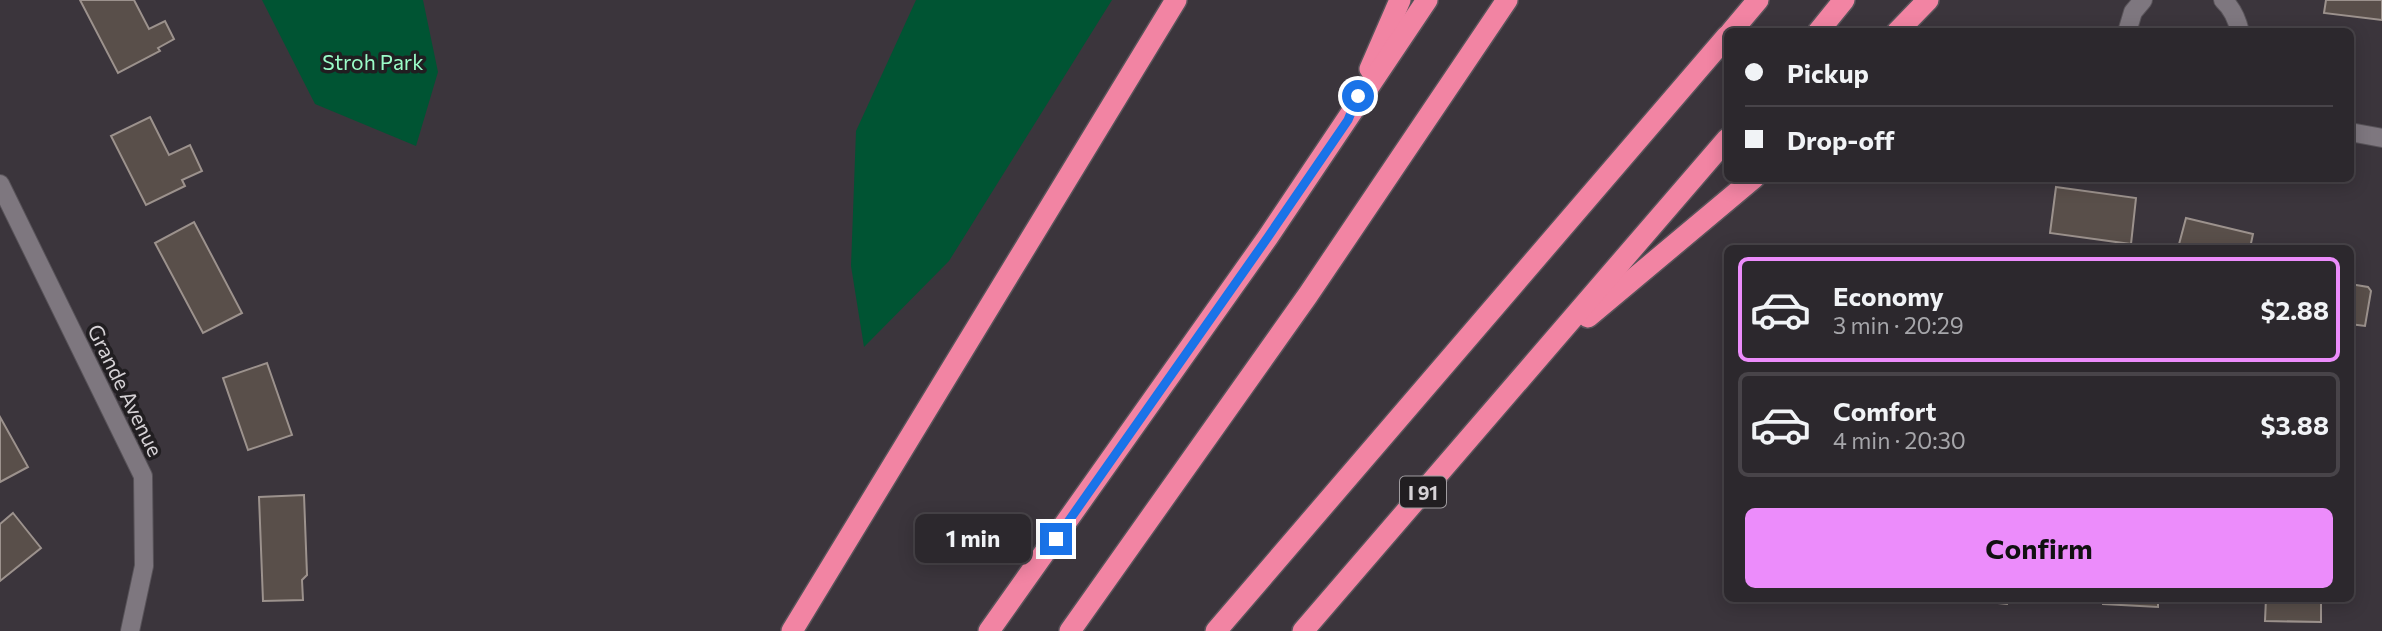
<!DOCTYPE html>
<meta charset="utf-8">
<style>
body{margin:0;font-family:Commissioner,sans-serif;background:#383439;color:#f1f3f6;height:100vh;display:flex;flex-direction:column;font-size:26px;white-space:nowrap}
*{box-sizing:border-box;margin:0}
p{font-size:23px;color:#a6a6aa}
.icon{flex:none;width:38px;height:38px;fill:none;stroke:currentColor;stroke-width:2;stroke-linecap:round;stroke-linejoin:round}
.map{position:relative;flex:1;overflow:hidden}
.side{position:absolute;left:1724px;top:245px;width:630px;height:357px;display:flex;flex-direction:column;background:#2c282d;border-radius:10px;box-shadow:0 4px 18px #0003,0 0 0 2px #484449}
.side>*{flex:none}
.hud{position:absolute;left:1724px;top:28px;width:630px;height:154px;border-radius:10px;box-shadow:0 4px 18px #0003,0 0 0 2px #484449;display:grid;align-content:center;height:154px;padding:0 21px;background:#2c282d}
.end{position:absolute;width:32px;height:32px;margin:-16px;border:9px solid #1a73e8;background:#fff;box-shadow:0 0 0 4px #fff}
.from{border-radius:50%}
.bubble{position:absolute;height:49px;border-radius:10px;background:#2c282d;box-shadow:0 4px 18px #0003,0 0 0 2px #484449;font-size:23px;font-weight:700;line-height:49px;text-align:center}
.hud b{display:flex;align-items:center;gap:24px;height:66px;font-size:26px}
.hud b+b{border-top:2px solid #484449}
.hud i{width:18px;height:18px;background:#f1f3f6}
ul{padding:12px 0 0;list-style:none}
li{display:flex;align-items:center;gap:21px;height:105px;margin:0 14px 10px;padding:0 7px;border:4px solid #484449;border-radius:10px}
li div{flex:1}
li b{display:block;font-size:26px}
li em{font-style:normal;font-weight:700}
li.selected{border-color:#ec8cfb}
li>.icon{width:63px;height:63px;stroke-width:1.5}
.cta{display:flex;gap:14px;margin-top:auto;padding:14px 21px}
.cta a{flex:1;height:80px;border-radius:10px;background:#ec8cfb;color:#111;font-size:28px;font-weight:700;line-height:80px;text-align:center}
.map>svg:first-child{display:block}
.green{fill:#005433}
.building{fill:#594f4a;stroke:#9c928d;stroke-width:2}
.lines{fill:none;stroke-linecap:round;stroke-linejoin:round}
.minor-casing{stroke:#585359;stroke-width:20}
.highway-casing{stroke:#585359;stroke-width:24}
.minor{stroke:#7e777f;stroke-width:18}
.highway{stroke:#f284a3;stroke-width:21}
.route{stroke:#1a73e8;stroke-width:9}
.labels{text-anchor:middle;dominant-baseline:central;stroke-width:7;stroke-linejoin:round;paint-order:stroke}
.shield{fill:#211e21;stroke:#a09ca0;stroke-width:2}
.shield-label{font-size:19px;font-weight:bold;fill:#d6d2d6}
.park-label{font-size:21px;fill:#9bfdc9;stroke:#211e21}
.street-label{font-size:21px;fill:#d6d2d6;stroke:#211e21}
</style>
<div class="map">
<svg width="2382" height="631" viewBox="0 0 2382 631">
<rect width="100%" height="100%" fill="#3b353c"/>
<g class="green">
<path d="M262,0H423L438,72L416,146L315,104Z"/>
<path d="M916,0H1112L949,261L864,347L851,266L856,131Z"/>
</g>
<g class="building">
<path d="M80,0H134L149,29L165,21L174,39L158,48L160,51L118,73Z"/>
<path d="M2326,0H2382V20L2324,13Z"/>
<path d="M150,117L169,155L190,145L202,171L182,180L185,186L146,205L111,136Z"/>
<path d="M2056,187L2136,198L2131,244L2050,233Z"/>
<path d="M2186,218L2253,234L2250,248H2178Z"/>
<path d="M194,222L242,313L203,333L155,243Z"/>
<path d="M2350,284L2368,287L2371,291L2365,326L2350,324Z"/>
<path d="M267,363L292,435L248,450L223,378Z"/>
<path d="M0,417L28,467L0,482Z"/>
<path d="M304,495L307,575L302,580L303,600L263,601L259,497Z"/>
<path d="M13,513L41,548L0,581V524Z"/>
<path d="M1947,598H2008L2007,604Z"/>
<path d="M2103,598H2158V607L2103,604Z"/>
<path d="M2266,598H2321V622L2265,621Z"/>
</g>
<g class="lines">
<g class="minor-casing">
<g id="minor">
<path d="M2223,0C2232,8 2237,19 2240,32"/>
<path d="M2127,32L2133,12L2143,0"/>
<path d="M2350,132L2382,138"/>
<path d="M0,184L143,476L144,566L130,631"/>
</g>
</g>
<g class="highway-casing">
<g id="highway">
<path d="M1731,32L1758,0"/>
<path d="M1818,32L1844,0"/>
<path d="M1897,32L1928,0"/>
<path d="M1370,69L1400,0"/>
<path d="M1588,317L1754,178"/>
<path d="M792,631L1176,0"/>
<path d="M989,631L1268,237L1427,0"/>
<path d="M1070,631L1308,295L1507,0"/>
<path d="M1216,631L1727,36"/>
<path d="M1303,631L1727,139"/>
</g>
</g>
<use href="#minor" class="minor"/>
<use href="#highway" class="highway"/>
</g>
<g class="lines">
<path class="route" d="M1056,539L1268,237L1348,120L1358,96"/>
</g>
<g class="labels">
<rect class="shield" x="1400" y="476.5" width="46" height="31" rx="5"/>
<g class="shield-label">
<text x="1423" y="492">I 91</text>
</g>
<g class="park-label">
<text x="373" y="61">Stroh Park</text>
</g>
<g class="street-label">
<text transform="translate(126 390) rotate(64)">Grande Avenue</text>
</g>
</g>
</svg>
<i class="end from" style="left:1358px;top:96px"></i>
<i class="end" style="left:1056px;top:539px"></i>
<div class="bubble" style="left:915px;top:514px;width:116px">1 min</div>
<div class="hud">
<b><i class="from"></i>Pickup</b>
<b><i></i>Drop-off</b>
</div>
<section class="side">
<ul>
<li class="selected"><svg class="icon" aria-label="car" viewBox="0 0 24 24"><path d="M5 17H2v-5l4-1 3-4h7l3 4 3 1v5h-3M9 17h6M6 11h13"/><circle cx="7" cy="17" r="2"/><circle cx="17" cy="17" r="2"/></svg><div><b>Economy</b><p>3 min · 20:29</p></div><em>$2.88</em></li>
<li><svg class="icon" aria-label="car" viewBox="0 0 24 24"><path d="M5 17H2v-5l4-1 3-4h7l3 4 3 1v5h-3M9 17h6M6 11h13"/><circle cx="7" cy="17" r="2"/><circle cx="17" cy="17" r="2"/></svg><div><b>Comfort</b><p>4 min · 20:30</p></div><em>$3.88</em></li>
</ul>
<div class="cta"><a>Confirm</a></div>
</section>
</div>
